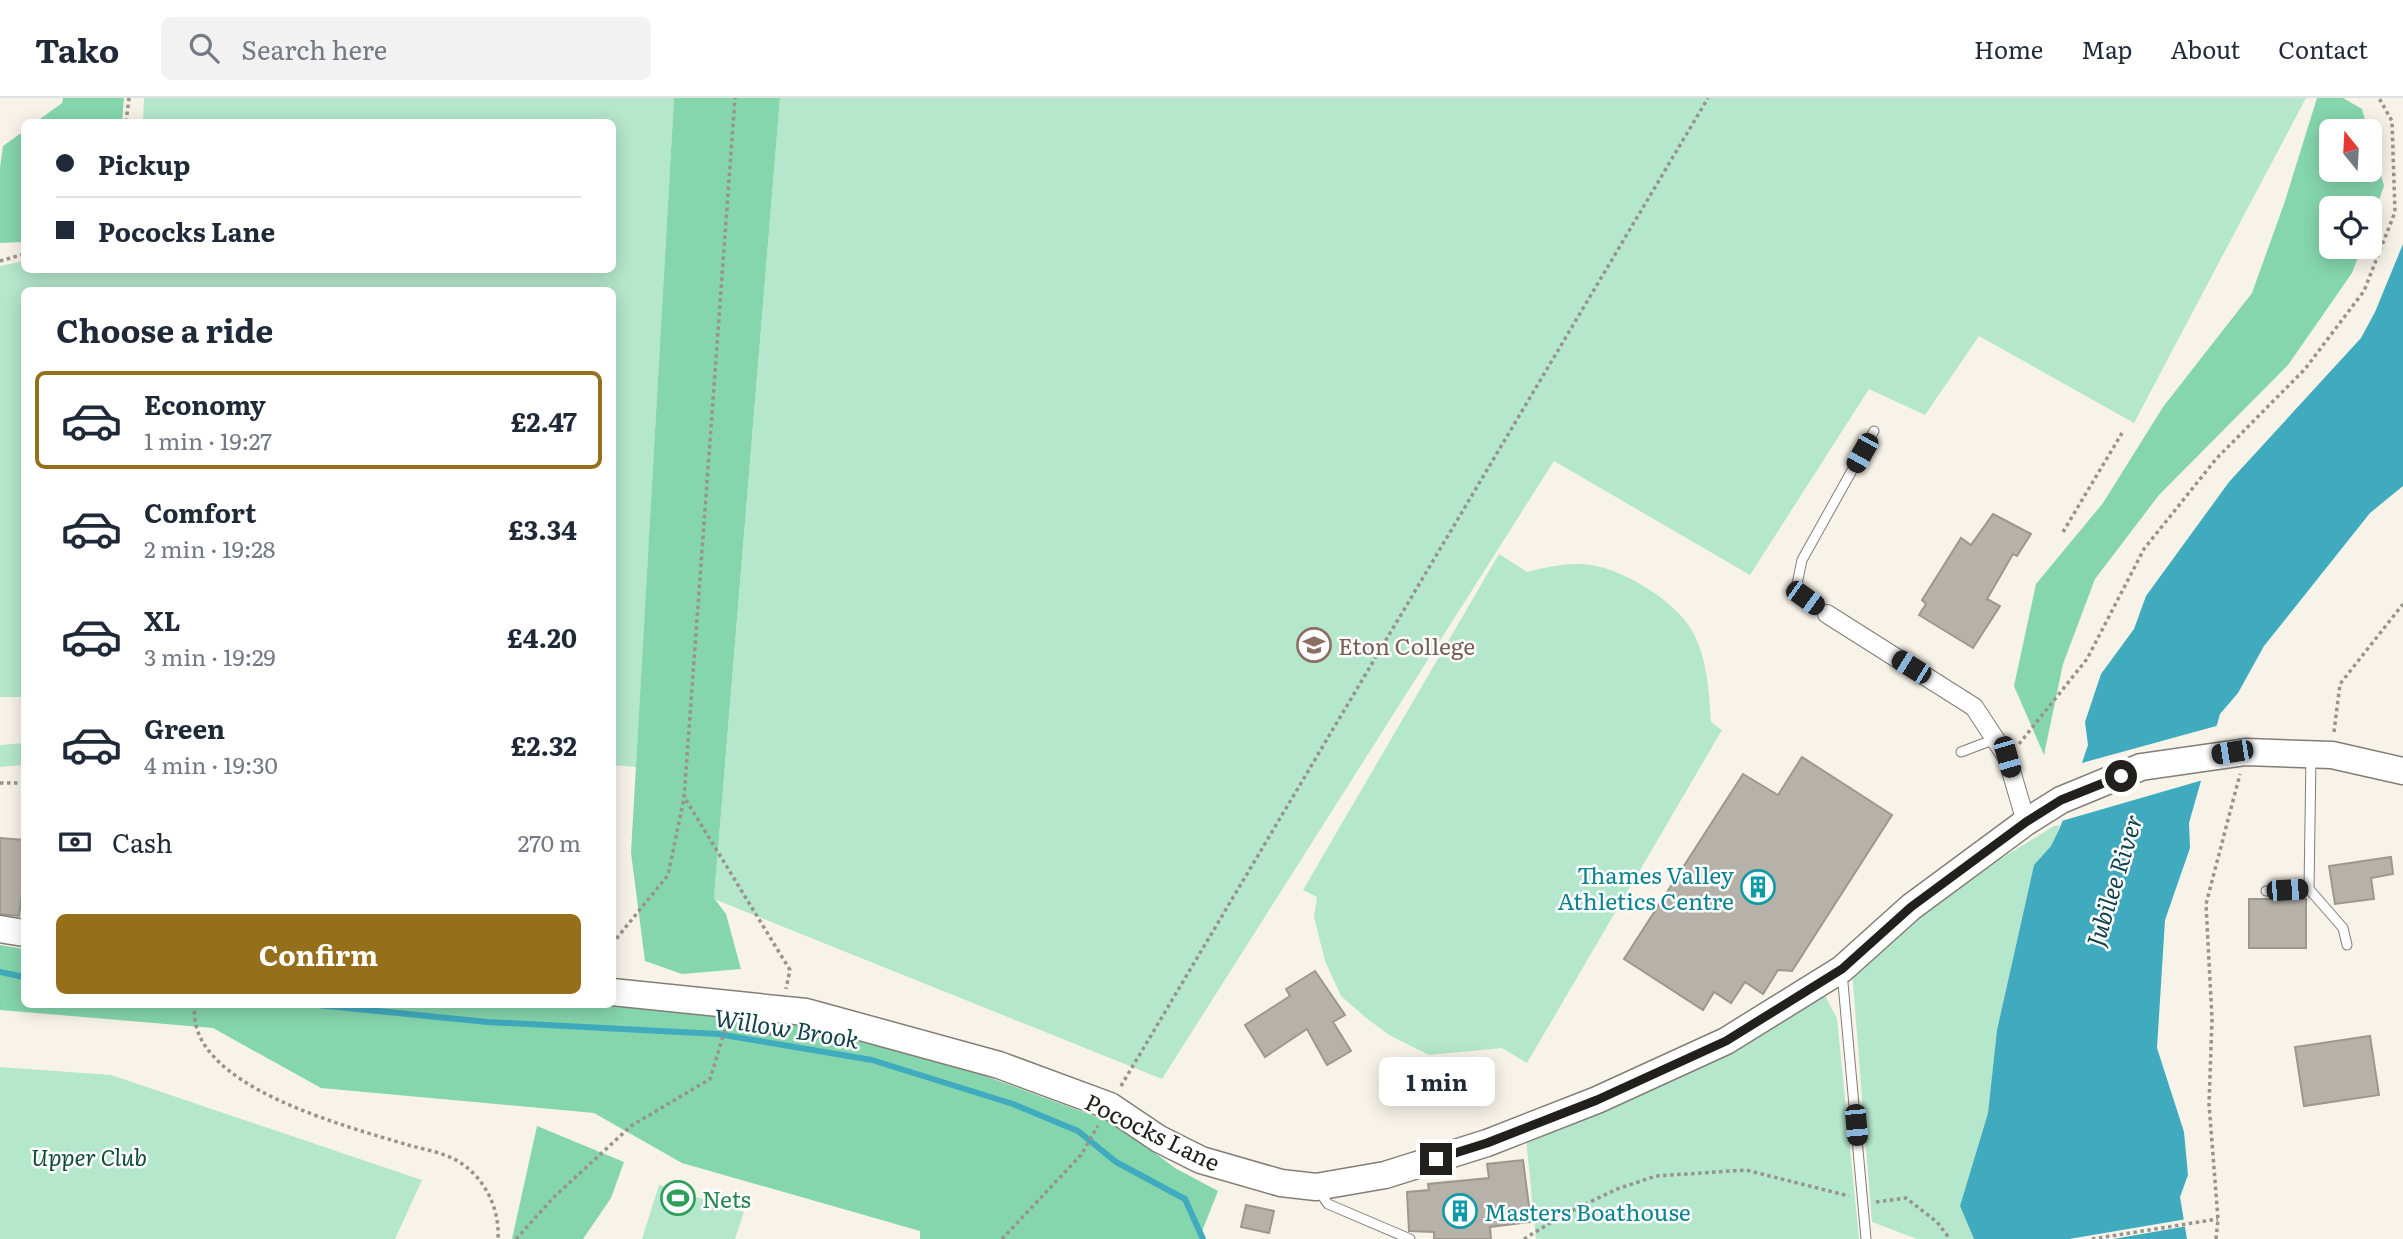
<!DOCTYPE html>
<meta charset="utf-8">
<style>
body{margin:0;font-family:Literata,serif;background:#f2f2f3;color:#1f2937;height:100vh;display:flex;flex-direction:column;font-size:26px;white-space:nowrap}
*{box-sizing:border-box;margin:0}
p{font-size:23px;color:#747a83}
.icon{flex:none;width:38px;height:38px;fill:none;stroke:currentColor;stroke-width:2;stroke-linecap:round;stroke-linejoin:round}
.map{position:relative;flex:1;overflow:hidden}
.drawer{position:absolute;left:21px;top:189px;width:595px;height:721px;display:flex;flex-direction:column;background:#fff;border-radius:10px;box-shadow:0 4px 18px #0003}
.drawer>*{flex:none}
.hud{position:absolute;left:21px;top:21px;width:595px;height:154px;border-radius:10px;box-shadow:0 4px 18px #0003;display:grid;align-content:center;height:154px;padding:0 35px;background:#fff}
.needle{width:46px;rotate:342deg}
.buttons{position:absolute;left:2319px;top:21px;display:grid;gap:14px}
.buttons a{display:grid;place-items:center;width:63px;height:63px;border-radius:10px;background:#fff;box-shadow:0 4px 18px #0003;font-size:35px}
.end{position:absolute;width:32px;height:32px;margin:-16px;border:9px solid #22201d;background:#fff;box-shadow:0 0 0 4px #fff}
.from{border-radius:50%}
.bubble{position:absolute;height:49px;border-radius:10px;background:#fff;box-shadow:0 4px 18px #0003;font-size:23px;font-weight:700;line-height:49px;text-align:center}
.car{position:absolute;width:21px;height:42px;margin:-21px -10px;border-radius:9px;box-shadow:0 0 5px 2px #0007;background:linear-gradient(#222 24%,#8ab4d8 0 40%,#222 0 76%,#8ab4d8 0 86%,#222 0)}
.hud b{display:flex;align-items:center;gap:24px;height:66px;font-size:26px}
.hud b+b{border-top:2px solid #e0e1e3}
.hud i{width:18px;height:18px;background:#1f2937}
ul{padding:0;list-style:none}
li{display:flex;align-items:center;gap:21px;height:98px;margin:0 14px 10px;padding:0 21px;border:4px solid transparent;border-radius:10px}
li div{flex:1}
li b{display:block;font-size:26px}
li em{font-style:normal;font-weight:700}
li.active{border-color:#966f1a}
li>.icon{width:63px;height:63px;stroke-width:1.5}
h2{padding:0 35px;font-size:32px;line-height:84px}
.pay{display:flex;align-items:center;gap:18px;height:77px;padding:0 35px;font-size:26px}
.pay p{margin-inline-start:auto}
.cta{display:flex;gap:14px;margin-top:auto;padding:14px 35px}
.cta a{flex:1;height:80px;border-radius:10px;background:#966f1a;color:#fff;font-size:28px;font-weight:700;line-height:80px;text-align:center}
header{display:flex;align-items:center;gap:42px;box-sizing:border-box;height:98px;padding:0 35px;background:#fff;border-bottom:2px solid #e0e1e3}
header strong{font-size:33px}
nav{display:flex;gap:38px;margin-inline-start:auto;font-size:24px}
.search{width:490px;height:63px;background:#f2f2f3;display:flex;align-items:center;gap:18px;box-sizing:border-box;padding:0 24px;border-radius:10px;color:#747a83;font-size:26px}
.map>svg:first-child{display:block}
.green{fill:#b4e7cb}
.forest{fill:#85d6ad}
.water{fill:#40aabe}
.pier{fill:#f8f3e9}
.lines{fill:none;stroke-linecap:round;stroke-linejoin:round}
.stream{stroke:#40aabe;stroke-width:6}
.building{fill:#b7b2a9;stroke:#9d988f;stroke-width:2}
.lane-casing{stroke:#837e75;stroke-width:11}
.street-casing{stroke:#837e75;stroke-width:20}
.secondary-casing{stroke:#837e75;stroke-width:29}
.path{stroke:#97938d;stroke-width:3.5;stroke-dasharray:3.5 3.5;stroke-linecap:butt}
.lane{stroke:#fff;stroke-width:9}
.street{stroke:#fff;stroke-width:18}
.secondary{stroke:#fff;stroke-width:26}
.route{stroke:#22201d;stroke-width:9}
.labels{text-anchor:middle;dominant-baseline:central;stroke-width:5;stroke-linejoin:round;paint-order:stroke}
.education-label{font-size:23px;fill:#785e54;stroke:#fff;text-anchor:start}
.culture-label{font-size:23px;fill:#0d838f;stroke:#fff;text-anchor:end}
.street-label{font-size:23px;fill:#22201d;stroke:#fff}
.park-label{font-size:23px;font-style:italic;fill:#0e4f35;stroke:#fff}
.leisure-label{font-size:23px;fill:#27864d;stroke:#fff;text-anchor:start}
.water-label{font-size:24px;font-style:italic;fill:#12424b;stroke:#fff}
</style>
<header>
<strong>Tako</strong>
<div class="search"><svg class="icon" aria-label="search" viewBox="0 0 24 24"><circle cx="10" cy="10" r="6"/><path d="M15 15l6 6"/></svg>Search here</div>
<nav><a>Home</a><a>Map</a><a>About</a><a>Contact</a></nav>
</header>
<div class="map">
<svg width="2403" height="1141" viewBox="0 0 2403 1141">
<rect width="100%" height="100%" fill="#f8f3e9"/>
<g class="green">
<path d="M144,0H674L636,669L612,667V192H24V599H0V168L24,163V172H612V24H143Z"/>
<path d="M780,0H2306L2134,325L1979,238L1925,317L1869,291L1750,477L1554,363L1162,981L714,801Z"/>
<path d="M1499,456L1527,474C1548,469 1569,464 1591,467C1623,472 1668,499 1687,525C1707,552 1709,592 1711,624L1722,632L1527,965L1502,950L1429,957L1389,937L1365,919L1341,898L1325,863L1314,819L1317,799L1303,792Z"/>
<path d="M24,645V667L0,669V647Z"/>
<path d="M2060,727L2051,748L2034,767L1997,932L1988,1015L1960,1108L1974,1141H1917L1872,1124L1852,873L1963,784L2054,728Z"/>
<path d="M1824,896L1837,920L1859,1141H1536L1526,1040Z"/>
<path d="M0,969L111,977L422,1082L395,1141H0Z"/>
<path d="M659,1087L744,1114L735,1141H642Z"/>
</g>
<g class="forest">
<path d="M63,0H124L122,24H36L62,5Z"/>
<path d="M674,0H780L714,800L726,816L741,871L682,876L645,863L631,755Z"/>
<path d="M2317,0H2343L2362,11L2368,33H2331V72H2370V38L2384,88L2370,127V110H2331V149H2362L2352,175L2288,267L2159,397L2095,481L2063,566L2044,657L2014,588L2036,486L2103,405L2163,309L2252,195L2284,106Z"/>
<path d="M24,33V144L0,145V70L3,48Z"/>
<path d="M0,847L24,851V906H612L795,922L966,971L1116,1026L1175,1070L1218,1093L1199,1141H920V1133L682,1065L594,1015L321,990L213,930L0,912Z"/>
<path d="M537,1028L624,1064L611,1100L583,1141H512Z"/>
</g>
<path class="water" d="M2403,146V388L2370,415L2264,548L2238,595L2220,616L2189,725L2190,750L2165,822L2157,950L2184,1034L2188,1077L2180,1099L2187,1141H1974L1960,1108L1988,1015L1997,932L2034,767L2051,748L2061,727L2088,647L2085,624L2101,576L2134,531L2146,498L2229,384L2361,240L2375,214Z"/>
<g class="pier">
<path d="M2220,627L2203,682L2058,724L2078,666Z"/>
<path d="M2187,1121L2188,1128L2113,1141H2069Z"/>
</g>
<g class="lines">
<g class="stream">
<path d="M0,874L24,879"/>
<path d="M308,906L487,924L718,936L872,962L1013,1006L1078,1033L1116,1064L1185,1101L1203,1141"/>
</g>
</g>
<g class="building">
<path d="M1993,416L2031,436L2017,458L2013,456L1987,501L2000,508L1973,550L1919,517L1926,506L1922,502L1961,440L1971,447Z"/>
<path d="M1802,659L1892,717L1792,873L1778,872L1763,896L1745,884L1731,905L1714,894L1703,912L1624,861L1743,676L1778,697Z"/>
<path d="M0,740L24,742V780L19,818L0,816Z"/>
<path d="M2391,759L2393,776L2371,780L2374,801L2335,806L2329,768Z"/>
<rect x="2249" y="801" width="57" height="49"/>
<path d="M1315,873L1345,917L1333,924L1351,953L1327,967L1307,931L1265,959L1245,927L1290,898L1286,891Z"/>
<path d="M2370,938L2379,997L2304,1008L2295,949Z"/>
<path d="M1523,1062L1531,1124L1490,1129L1491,1141H1434V1134L1409,1133L1407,1094L1429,1092L1428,1086L1489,1080L1487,1066Z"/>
<path d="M1246,1107L1274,1113L1269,1135L1241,1129Z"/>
</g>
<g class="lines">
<g class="lane-casing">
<g id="lane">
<path d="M1827,516L1805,500L1797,486L1802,462L1874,333"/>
<path d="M1961,654L1995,641"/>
<path d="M2311,659L2309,791L2343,830L2347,847"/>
<path d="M2266,793L2309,791"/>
<path d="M1842,874L1866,1141"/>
<path d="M1319,1093L1328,1106L1410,1141"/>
</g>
</g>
<g class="street-casing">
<path id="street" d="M1827,516L1974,609L2007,659L2026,724"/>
</g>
<g class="secondary-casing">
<g id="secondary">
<path d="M0,831L24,835"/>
<path d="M612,894L806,914L999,967L1110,1008L1159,1041L1201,1062L1281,1085L1316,1089L1385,1077L1487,1045L1597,1002L1726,943L1842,871L1911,809L2026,724L2061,702L2141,669L2246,654L2332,657L2403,673"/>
</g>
</g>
<g class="path">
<path d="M126,24L129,0"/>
<path d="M0,163L24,156"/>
<path d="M2063,434L2122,335"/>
<path d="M2334,634L2340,586L2403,506"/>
<path d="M2019,646L2087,561L2144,451L2216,361L2305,271L2364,193L2395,114L2392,23L2379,0"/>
<path d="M0,685H24"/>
<path d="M686,702L790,872L786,891"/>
<path d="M612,846L668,777L684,700L735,0"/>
<path d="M195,906C183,988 350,1029 408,1047C423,1051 440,1054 454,1061C483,1076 500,1109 498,1141"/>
<path d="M761,934L778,937V933"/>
<path d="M1121,988L1708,0"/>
<path d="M1876,1104L1906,1100L1937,1124L1950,1141"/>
<path d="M516,1141L554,1099L631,1028L710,981L726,929L729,930"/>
<path d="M1002,1141L1081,1057L1098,1028"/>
<path d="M1524,1141L1563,1117L1617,1091L1656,1078L1746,1072L1849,1098"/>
<path d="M2092,1141L2218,1121"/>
<path d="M2216,1141L2218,1121L2209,1006L2212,921L2206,806L2240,676"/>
</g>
<use href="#lane" class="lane"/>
<use href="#street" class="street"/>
<use href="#secondary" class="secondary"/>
</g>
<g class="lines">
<path class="route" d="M1436,1061L1487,1045L1597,1002L1726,943L1842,871L1911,809L2026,724L2061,702L2121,678"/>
</g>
<defs>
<g id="school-ring" transform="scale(1.75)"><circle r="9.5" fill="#fff" stroke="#8d6e63" stroke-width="1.5"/><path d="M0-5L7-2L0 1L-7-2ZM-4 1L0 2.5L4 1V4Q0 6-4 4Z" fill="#8d6e63"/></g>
<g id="building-ring" transform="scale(1.75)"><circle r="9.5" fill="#fff" stroke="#0f9aa8" stroke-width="1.5"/><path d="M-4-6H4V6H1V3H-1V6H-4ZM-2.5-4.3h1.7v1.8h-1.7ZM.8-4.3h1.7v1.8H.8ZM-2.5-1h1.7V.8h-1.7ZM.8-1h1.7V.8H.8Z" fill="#0f9aa8"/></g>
<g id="stadium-ring" transform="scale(1.75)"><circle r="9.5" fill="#fff" stroke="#2e9e5b" stroke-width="1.5"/><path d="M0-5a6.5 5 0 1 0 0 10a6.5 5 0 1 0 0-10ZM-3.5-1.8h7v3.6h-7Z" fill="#2e9e5b"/></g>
</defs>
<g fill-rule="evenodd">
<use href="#school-ring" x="1314" y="547"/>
<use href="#building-ring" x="1758" y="789"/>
<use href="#stadium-ring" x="678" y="1100"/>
<use href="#building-ring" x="1460" y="1113"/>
</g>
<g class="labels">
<g class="education-label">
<text x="1338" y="547">Eton College</text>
</g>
<g class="culture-label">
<text x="1734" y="776">Thames Valley<tspan x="1734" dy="26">Athletics Centre</tspan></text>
<text x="1484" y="1113" text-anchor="start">Masters Boathouse</text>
</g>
<g class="street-label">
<text transform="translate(1153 1033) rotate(26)">Pococks Lane</text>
</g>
<g class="park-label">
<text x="89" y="1058">Upper Club</text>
</g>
<g class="leisure-label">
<text x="702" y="1100">Nets</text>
</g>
<g class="water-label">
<text transform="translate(2113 782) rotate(-73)">Jubilee River</text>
<text transform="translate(787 929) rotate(9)">Willow Brook</text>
</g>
</g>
</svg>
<div class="buttons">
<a><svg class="needle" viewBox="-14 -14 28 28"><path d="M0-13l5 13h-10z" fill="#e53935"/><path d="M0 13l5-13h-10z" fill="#747a83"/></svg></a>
<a><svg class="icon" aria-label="locate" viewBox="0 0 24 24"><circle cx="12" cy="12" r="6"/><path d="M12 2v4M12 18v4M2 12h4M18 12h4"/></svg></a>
</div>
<i class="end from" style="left:2121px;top:678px"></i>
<i class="end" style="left:1436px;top:1061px"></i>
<div class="bubble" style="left:1379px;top:959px;width:116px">1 min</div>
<i class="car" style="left:1862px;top:355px;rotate:209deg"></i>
<i class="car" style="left:1805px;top:500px;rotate:126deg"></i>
<i class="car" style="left:1911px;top:569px;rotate:302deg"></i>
<i class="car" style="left:2232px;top:654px;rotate:261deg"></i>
<i class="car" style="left:2007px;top:659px;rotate:164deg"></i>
<i class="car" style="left:2287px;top:792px;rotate:87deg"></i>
<i class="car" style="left:1856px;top:1027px;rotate:175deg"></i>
<div class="hud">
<b><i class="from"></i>Pickup</b>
<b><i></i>Pococks Lane</b>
</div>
<section class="drawer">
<h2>Choose a ride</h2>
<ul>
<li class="active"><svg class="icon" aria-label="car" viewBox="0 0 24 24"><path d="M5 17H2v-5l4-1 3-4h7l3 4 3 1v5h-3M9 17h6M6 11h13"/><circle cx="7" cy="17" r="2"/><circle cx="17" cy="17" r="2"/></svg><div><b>Economy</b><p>1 min · 19:27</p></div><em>£2.47</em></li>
<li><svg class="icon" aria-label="car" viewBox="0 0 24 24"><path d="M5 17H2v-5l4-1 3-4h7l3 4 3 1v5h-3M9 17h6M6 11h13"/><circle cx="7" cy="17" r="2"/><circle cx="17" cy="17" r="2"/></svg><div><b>Comfort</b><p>2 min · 19:28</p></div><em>£3.34</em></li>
<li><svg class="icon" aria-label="car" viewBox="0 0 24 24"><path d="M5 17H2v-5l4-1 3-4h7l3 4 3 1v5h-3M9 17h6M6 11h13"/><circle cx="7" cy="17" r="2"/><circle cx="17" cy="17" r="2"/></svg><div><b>XL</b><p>3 min · 19:29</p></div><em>£4.20</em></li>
<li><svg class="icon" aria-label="car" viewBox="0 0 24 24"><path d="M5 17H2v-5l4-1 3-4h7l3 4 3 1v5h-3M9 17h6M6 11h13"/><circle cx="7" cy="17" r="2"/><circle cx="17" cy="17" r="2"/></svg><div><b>Green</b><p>4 min · 19:30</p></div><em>£2.32</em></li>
</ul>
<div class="pay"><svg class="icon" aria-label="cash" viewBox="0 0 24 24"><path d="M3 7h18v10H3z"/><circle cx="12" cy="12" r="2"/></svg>Cash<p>270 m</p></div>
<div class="cta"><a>Confirm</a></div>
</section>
</div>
